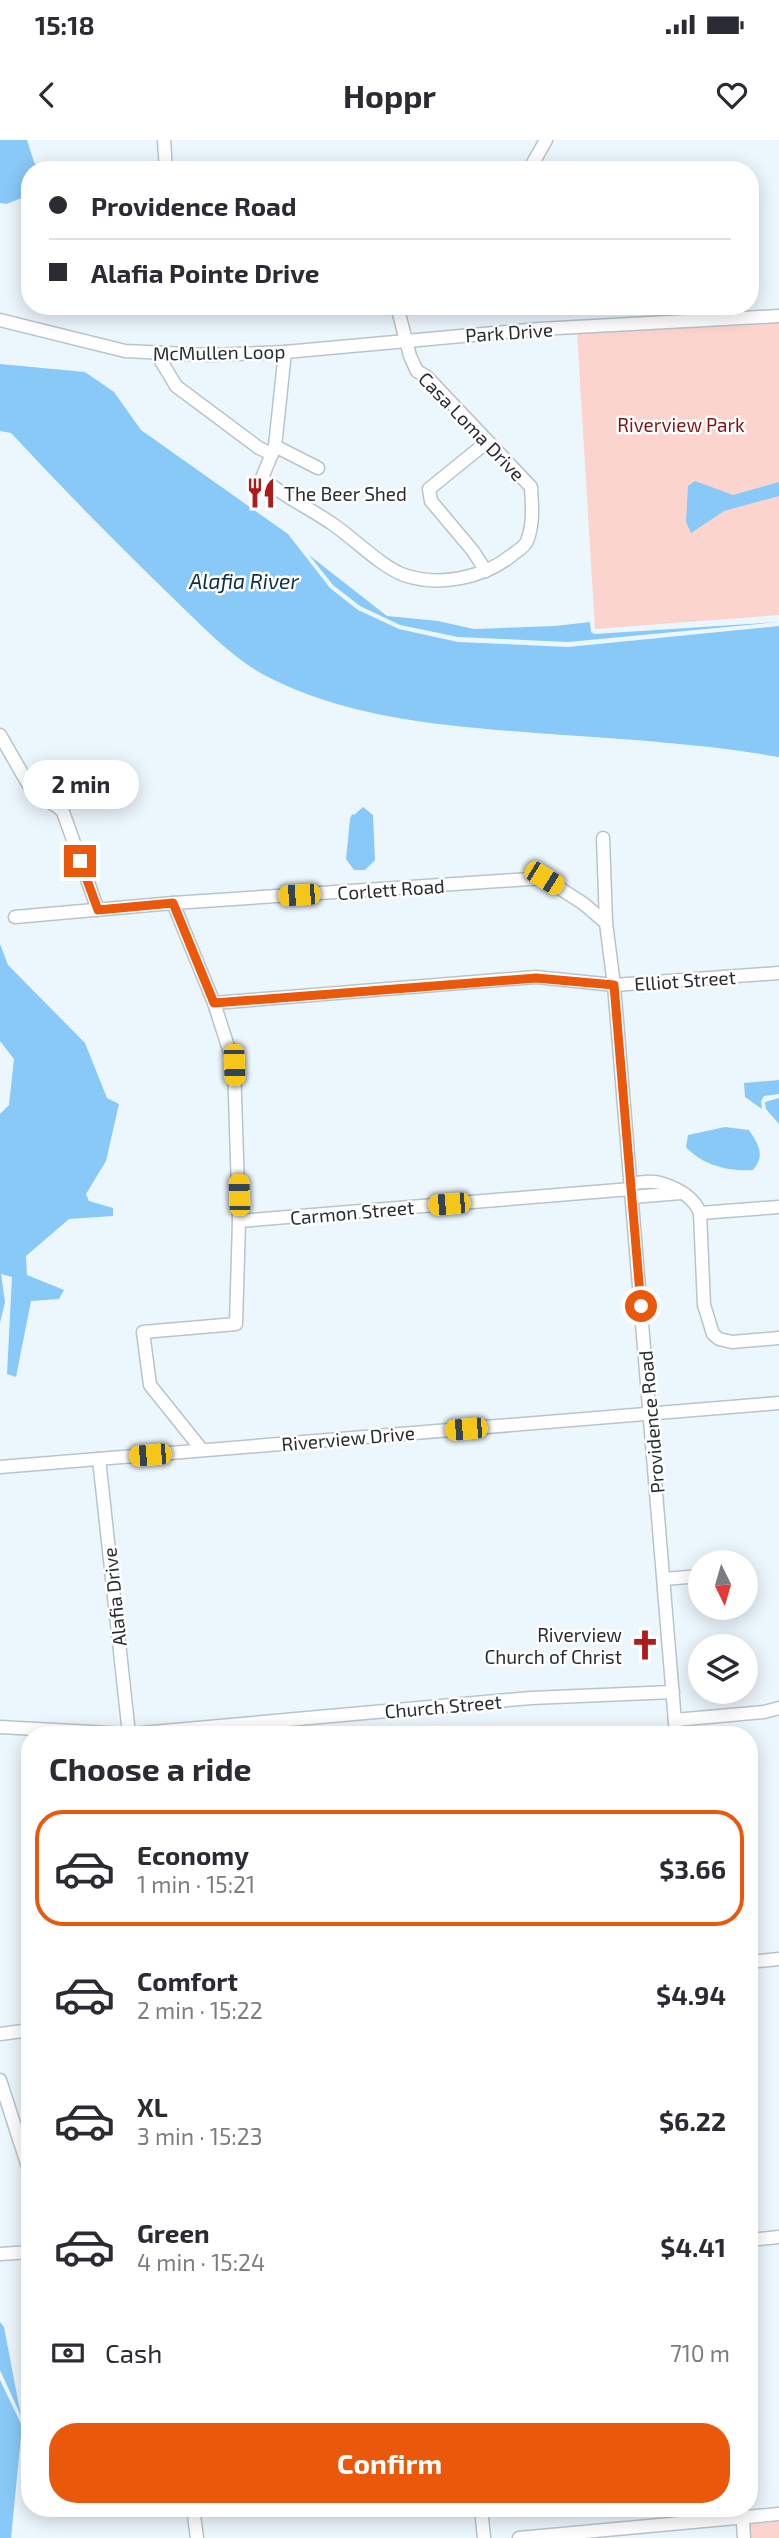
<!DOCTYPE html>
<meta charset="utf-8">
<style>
body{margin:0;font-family:"Exo 2",sans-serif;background:#f2f2f3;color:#2b2b33;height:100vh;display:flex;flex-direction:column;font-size:26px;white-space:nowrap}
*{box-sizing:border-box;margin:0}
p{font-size:23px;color:#7c7c81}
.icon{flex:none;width:38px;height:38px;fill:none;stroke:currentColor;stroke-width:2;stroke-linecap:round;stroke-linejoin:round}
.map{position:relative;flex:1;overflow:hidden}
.panel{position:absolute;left:21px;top:1586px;width:737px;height:791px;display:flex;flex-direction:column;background:#fff;border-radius:28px;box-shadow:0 4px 18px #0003}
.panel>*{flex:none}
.guide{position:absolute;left:21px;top:21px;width:738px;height:154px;border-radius:28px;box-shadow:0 4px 18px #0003;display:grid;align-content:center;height:154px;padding:0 28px;background:#fff}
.needle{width:46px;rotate:175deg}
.fabs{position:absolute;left:688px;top:1410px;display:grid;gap:14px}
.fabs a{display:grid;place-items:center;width:70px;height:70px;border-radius:50%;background:#fff;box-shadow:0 4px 18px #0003;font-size:35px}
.end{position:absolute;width:32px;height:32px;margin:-16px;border:9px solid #ea580c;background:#fff;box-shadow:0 0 0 4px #fff}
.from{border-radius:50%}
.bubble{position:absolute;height:49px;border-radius:24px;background:#fff;box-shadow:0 4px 18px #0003;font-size:23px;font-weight:700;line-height:49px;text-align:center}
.car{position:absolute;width:21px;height:42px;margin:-21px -10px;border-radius:9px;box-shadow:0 0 5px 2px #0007;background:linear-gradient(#f5c518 24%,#345 0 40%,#f5c518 0 76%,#345 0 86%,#f5c518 0)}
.guide b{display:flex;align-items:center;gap:24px;height:66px;font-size:26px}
.guide b+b{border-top:2px solid #e1e1e2}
.guide i{width:18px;height:18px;background:#2b2b33}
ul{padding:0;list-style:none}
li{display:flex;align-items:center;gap:21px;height:116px;margin:0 14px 10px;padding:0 14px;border:4px solid transparent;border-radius:28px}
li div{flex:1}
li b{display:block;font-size:26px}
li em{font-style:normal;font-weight:700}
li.on{border-color:#ea580c}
li>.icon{width:63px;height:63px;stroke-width:1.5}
h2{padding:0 28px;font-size:32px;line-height:84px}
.pay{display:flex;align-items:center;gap:18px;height:77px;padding:0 28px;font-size:26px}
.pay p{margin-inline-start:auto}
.cta{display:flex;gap:14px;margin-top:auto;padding:14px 28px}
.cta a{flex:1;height:80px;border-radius:28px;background:#ea580c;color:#fff;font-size:28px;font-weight:700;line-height:80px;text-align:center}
.status{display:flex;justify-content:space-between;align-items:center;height:49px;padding:0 35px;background:#fff;direction:ltr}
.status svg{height:19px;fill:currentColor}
header{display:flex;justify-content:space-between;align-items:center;height:91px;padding:0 28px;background:#fff;font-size:32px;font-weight:700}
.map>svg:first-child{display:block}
.green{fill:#fcd4ce}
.water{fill:#89c9f7}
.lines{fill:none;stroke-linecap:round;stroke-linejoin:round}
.minor-casing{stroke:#b8c4cc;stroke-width:15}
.minor{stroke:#fff;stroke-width:12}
.route{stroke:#ea580c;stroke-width:9}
.labels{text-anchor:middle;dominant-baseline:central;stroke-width:5;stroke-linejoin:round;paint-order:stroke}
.street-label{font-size:19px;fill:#282d30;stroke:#fff}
.park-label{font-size:19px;fill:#811312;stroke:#fff}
.poi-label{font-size:19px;fill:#282d30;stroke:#fff;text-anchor:start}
.water-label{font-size:21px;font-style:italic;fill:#0a2f46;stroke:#fff}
</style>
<div class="status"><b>15:18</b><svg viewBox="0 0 49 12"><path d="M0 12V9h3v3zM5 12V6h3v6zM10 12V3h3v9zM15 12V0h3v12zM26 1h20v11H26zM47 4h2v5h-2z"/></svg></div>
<header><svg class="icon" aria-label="back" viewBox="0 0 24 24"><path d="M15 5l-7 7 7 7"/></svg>Hoppr<svg class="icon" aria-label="heart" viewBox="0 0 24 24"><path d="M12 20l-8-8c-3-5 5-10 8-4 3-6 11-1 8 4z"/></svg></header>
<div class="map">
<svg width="779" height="2398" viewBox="0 0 779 2398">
<rect width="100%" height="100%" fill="#ecf6fd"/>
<g class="green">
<path d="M779,181V475L595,489L577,192Z"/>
<path d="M779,2381V2398H750L748,2384Z"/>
</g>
<g class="water">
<path d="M0,0H27L34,22L39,30H30V55L6,64L0,63Z"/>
<path d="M0,224L85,232L114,252L141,290L288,394L330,448L358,470L399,489L458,502L568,507L779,486V617C699,603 618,599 536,593C446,586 350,579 268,537C234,520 202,486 174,459C118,405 64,350 11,293L0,291Z"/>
<path d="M695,341L733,355L779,342V356L724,371L691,393L686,382L688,346Z"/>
<path d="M309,415L387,476L438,481L474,489L555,486L590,482L591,492L595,494L779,482L568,502L458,497L400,485L360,466L333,445Z"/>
<path d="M363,667L373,675L375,720L365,730H354L346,719L350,679L352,674L354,675Z"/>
<path d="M0,804L8,825L85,903L107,958L119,964L106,1021L86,1054L89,1061L113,1068V1076L69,1079L26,1116L27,1135L64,1150L59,1159L31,1161L16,1237L7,1234L12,1137L1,1134L5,1162L0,1183V974L9,965L14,919L0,901Z"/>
<path d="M779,940V954L764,956L761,961L762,969L745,957L744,943Z"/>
<path d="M779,958V984L766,969L765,962Z"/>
<path d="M725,987L749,990C758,1004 766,1015 753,1030C730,1032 702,1025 686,1007L688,995Z"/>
<path d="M0,2182L4,2187L21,2276L0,2230Z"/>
<path d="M0,2240L22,2286L11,2398H0Z"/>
</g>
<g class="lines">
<g class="minor-casing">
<g id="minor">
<path d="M164,0L166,30"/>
<path d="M529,30L546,0"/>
<path d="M0,180L125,211L209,215L285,212L539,189L779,176"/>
<path d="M285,212L275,306L262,338C284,357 310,368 334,385C354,399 382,427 404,435C439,447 484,438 512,415C517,411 525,407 527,401C534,384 532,365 531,347L427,237L417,231L410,216L397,166"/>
<path d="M157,214L176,246L259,308L272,314"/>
<path d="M275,306L318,328"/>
<path d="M486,431L473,411L431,361L429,349L487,302"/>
<path d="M0,595L31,649C40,660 54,661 63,672L98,770"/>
<path d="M603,698L606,783"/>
<path d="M173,763L214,863L234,925L239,1081L236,1184L143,1192L150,1245L202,1310"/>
<path d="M15,777L173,763L544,738L584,764L606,783L614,845L676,1594"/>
<path d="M214,863L536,837L614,845L779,833"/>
<path d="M631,1043C640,1043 652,1040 660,1043C677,1048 694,1057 700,1073L704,1165L713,1194L719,1199L732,1202L779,1198"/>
<path d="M632,1057L681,1053"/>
<path d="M700,1073L779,1067"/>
<path d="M239,1081L631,1049"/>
<path d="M99,1319L129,1594"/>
<path d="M0,1327L779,1263"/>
<path d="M664,1439L700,1436"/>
<path d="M675,1580L764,1572L779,1568"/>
<path d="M0,1587L128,1594"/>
<path d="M130,1594L531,1558L673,1552"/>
<path d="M749,1822L779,1819"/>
<path d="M0,1894L30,1890"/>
<path d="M0,1940L30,2033"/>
<path d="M749,2100L779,2097"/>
<path d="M0,2114L30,2112"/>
<path d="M193,2368L197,2398"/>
<path d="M481,2368L484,2398"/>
<path d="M742,2368L744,2398"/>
<path d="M519,2398L779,2374"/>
</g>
</g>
<use href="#minor" class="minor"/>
</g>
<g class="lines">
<path class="route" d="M80,721L98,770L173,763L214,863L536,838L614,845L641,1166"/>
</g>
<defs>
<g id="restaurant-bare" transform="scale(2.415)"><path d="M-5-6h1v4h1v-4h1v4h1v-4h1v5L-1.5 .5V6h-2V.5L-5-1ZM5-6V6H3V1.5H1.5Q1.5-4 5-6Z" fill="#ad1b1a" stroke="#fff" stroke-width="2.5" paint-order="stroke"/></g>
<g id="church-bare" transform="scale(2.415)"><path d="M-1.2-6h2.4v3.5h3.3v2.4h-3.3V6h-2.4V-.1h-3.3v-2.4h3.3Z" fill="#ad1b1a" stroke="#fff" stroke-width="2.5" paint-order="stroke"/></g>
</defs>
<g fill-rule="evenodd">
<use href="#restaurant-bare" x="261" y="353"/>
<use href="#church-bare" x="645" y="1505"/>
</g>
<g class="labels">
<g class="street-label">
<text transform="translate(509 192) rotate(-4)">Park Drive</text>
<text transform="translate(219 212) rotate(-1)">McMullen Loop</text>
<text transform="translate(472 286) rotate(46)">Casa Loma Drive</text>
<text transform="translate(391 749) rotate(-4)">Corlett Road</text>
<text transform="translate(685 840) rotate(-4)">Elliot Street</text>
<text transform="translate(352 1072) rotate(-5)">Carmon Street</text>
<text transform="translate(651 1282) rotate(-95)">Providence Road</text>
<text transform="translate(348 1298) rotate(-5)">Riverview Drive</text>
<text transform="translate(114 1457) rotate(-96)">Alafia Drive</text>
<text transform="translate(443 1566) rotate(-5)">Church Street</text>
</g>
<g class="park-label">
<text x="681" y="284">Riverview Park</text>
</g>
<g class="poi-label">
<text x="284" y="353">The Beer Shed</text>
<text x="622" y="1494" text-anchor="end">Riverview<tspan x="622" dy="22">Church of Christ</tspan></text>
</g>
<g class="water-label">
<text x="244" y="440">Alafia River</text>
</g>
</g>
</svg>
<div class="fabs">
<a><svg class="needle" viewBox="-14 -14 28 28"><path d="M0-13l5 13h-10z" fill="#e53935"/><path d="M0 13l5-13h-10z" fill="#7c7c81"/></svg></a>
<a><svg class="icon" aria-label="layers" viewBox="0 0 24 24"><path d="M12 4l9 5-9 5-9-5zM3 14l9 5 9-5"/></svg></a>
</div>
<i class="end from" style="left:641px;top:1166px"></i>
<i class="end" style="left:80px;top:721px"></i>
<div class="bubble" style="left:23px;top:620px;width:116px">2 min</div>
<i class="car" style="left:544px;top:738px;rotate:122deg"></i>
<i class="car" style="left:299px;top:755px;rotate:266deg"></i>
<i class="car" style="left:234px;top:925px;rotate:178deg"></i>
<i class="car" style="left:239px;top:1055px;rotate:358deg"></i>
<i class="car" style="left:449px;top:1064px;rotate:265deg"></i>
<i class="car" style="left:466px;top:1289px;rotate:265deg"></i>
<i class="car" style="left:150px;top:1315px;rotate:265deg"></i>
<div class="guide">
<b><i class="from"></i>Providence Road</b>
<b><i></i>Alafia Pointe Drive</b>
</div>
<section class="panel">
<h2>Choose a ride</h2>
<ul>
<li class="on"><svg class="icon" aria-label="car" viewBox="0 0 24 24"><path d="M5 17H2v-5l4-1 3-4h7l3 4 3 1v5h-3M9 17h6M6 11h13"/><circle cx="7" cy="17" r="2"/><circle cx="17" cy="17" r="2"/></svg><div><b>Economy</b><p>1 min · 15:21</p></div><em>$3.66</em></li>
<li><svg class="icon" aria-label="car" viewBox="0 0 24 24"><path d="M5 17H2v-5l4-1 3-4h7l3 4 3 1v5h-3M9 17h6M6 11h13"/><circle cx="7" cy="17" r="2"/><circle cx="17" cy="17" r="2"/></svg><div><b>Comfort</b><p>2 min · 15:22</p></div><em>$4.94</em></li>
<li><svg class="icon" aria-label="car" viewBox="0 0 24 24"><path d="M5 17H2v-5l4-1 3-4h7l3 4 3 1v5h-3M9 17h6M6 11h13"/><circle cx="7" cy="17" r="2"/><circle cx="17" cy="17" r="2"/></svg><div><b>XL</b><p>3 min · 15:23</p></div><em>$6.22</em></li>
<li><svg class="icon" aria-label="car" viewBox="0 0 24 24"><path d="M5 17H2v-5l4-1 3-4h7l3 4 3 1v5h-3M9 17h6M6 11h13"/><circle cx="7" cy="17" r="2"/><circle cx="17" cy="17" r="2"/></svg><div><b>Green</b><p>4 min · 15:24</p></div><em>$4.41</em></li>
</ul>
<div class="pay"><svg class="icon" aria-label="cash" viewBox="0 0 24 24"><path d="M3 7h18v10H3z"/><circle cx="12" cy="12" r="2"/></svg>Cash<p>710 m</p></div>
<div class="cta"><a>Confirm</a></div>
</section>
</div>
